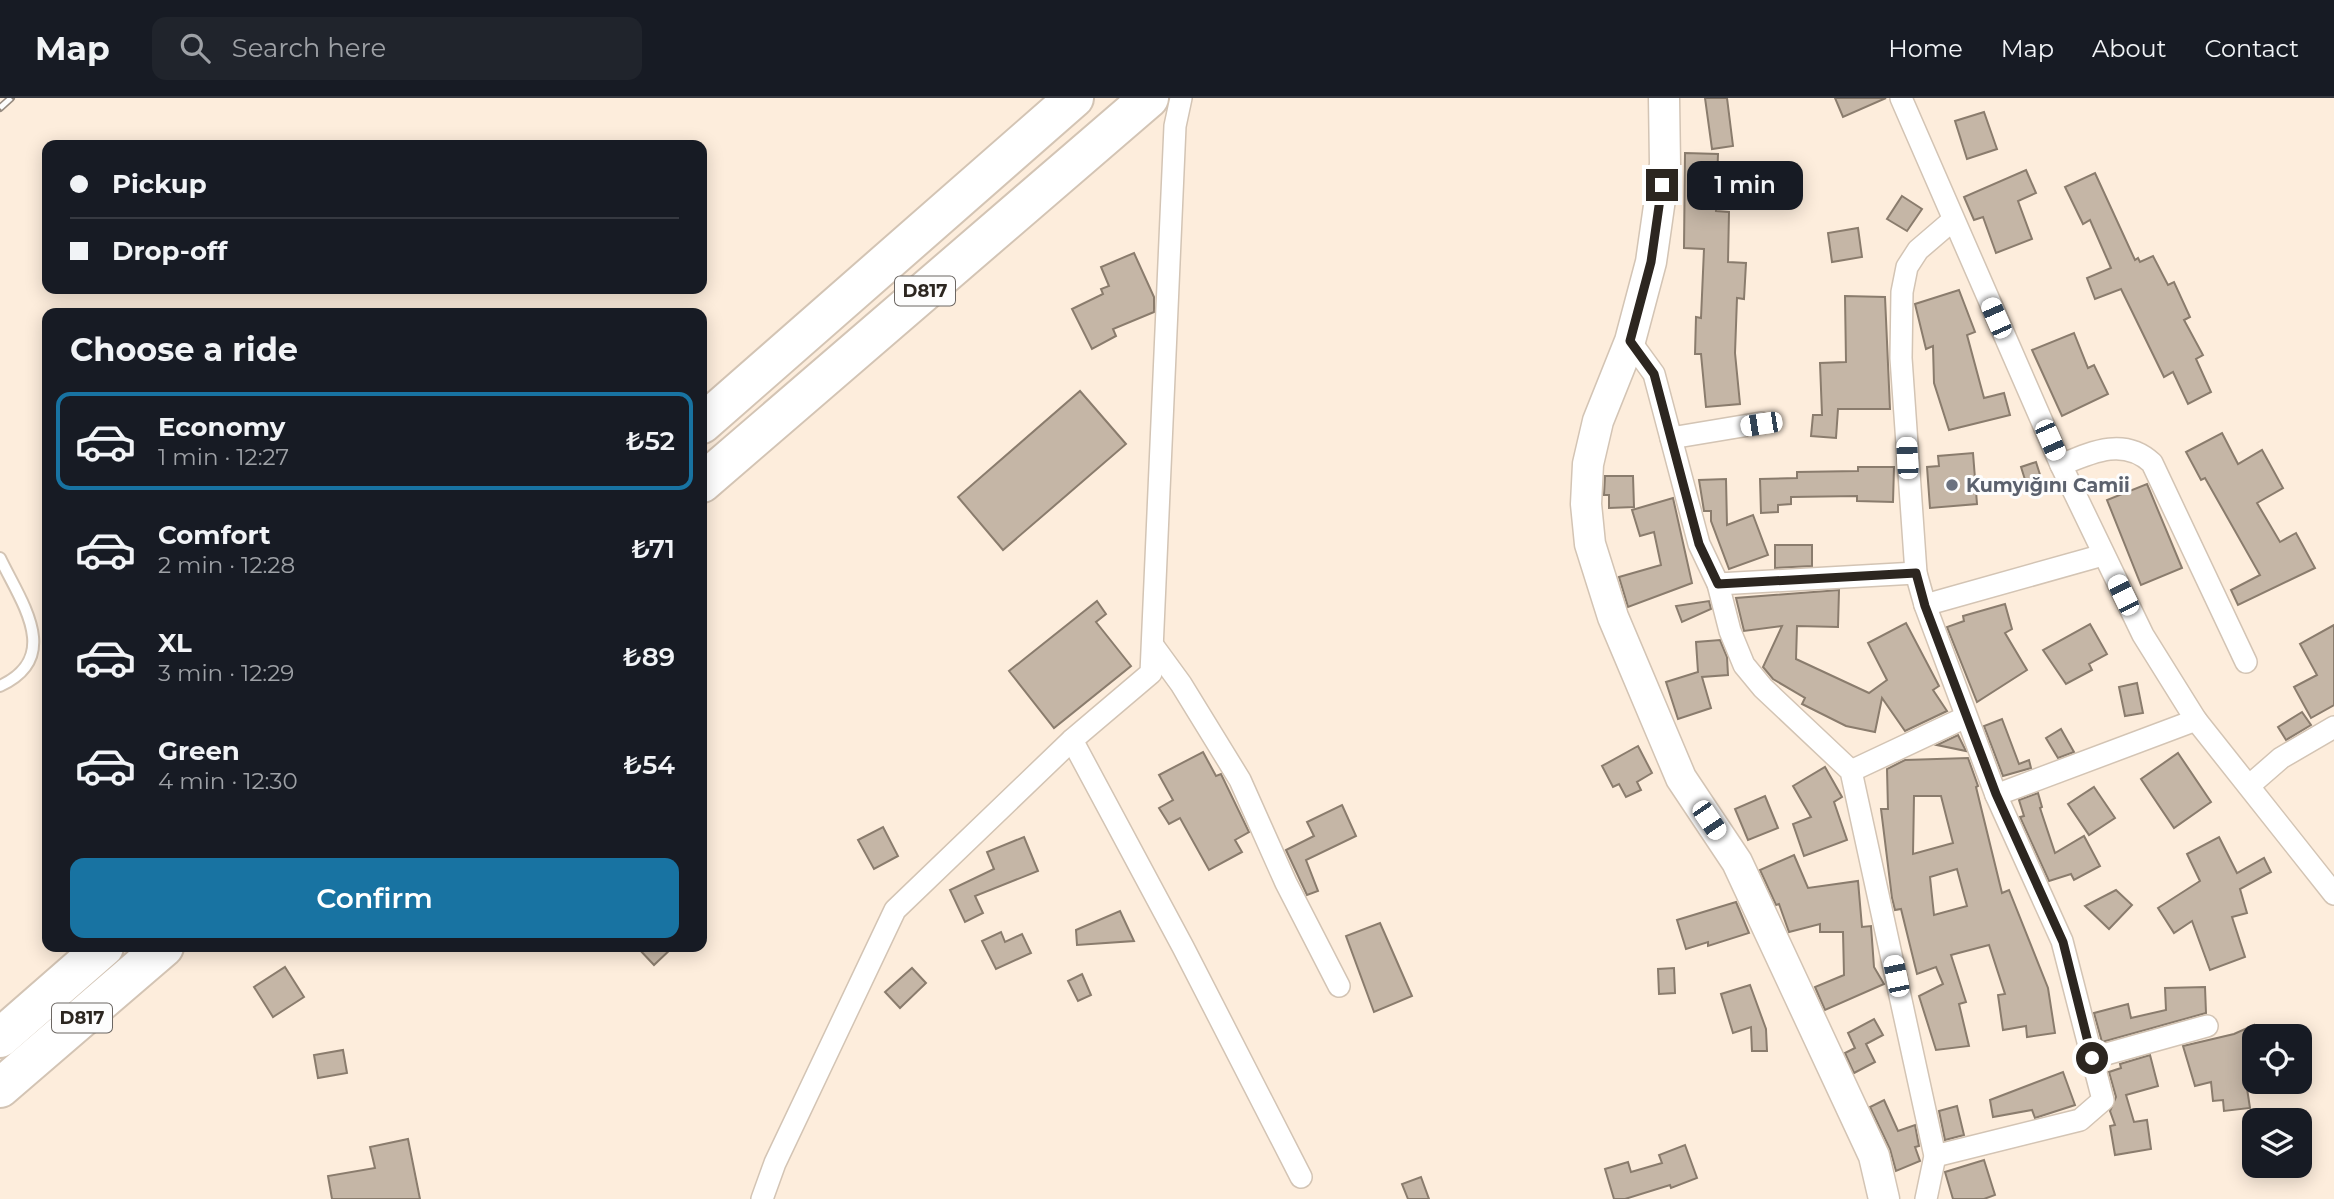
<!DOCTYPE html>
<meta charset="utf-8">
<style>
body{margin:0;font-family:Montserrat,sans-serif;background:#20242c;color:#f1f3f6;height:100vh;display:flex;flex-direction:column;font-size:26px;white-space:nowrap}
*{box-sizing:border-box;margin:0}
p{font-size:23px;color:#9ea1a6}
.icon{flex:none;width:38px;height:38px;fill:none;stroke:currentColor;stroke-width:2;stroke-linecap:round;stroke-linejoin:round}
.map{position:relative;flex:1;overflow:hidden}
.sheet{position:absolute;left:42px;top:210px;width:665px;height:644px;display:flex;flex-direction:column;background:#171b24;border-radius:14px;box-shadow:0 4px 18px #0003}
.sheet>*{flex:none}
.top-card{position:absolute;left:42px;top:42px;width:665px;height:154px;border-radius:14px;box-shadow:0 4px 18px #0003;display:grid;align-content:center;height:154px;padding:0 28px;background:#171b24}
.tools{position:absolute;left:2242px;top:926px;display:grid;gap:14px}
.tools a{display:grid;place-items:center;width:70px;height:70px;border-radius:14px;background:#171b24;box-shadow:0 4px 18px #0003;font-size:35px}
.end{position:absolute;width:32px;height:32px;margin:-16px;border:9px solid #2c2620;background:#fff;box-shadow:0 0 0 4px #fff}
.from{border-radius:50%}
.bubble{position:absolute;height:49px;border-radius:14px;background:#171b24;box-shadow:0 4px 18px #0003;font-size:23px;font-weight:600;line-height:49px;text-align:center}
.car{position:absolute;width:21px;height:42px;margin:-21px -10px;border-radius:9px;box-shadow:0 0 5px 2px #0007;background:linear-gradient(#fff 24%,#345 0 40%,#fff 0 76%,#345 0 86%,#fff 0)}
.top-card b{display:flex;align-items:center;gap:24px;height:66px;font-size:26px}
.top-card b+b{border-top:2px solid #363941}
.top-card i{width:18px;height:18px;background:#f1f3f6}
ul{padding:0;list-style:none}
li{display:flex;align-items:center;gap:21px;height:98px;margin:0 14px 10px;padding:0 14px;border:4px solid transparent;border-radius:14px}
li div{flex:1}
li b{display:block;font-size:26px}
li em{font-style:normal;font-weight:600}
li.current{border-color:#1873a2}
li>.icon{width:63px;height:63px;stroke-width:1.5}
h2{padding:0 28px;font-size:32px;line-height:84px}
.button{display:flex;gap:14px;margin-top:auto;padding:14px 28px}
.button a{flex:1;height:80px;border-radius:14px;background:#1873a2;color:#fff;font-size:28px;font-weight:600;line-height:80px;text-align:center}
header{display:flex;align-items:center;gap:42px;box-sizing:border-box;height:98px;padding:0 35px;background:#171b24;border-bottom:2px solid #363941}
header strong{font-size:33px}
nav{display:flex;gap:38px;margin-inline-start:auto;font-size:24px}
.search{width:490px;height:63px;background:#20242c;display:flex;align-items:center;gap:18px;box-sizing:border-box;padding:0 24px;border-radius:14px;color:#9ea1a6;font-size:26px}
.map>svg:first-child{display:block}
.building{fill:#c5b6a6;stroke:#8a7c6d;stroke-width:2;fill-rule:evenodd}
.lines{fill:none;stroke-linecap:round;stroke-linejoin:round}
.lane-casing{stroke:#d3c4b4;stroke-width:14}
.street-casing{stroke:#d3c4b4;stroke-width:24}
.secondary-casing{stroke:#d3c4b4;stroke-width:33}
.highway-casing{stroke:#d3c4b4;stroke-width:42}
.lane{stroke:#fff;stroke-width:10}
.street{stroke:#fff;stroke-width:21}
.secondary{stroke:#fff;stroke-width:30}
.highway{stroke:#fff;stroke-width:38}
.rail-casing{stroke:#968b80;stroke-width:8}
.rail{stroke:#fdfdfd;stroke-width:5;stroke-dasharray:16;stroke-linecap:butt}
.route{stroke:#2c2620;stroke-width:9}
.worship-dot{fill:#6b7280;stroke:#fdfdfd;stroke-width:2.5}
.labels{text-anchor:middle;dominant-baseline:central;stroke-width:6;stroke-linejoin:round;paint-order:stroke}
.shield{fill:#fdfdfd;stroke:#6b6662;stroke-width:2}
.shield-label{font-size:18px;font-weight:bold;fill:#2c2620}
.worship-label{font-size:19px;font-weight:bold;fill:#5b616d;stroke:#fdfdfd;text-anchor:start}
</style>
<header>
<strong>Map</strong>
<div class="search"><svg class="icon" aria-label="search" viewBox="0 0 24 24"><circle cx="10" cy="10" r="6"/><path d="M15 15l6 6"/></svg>Search here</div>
<nav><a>Home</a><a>Map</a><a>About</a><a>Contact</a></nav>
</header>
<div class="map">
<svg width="2334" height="1101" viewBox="0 0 2334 1101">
<rect width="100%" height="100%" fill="#fdeddc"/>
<g class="building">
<path d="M1705,0H1727L1733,48L1712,51Z"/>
<path d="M1835,0H1886L1843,19Z"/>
<path d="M1984,14L1997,51L1967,61L1955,23Z"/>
<path d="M1685,55L1718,56L1716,113L1729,114L1728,164L1746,165L1744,201L1737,200L1735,255L1740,306L1706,309L1701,256H1695L1696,219L1701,220L1704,151L1684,150Z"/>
<path d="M2026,72L2036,95L2018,103L2032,141L1996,155L1983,119L1974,122L1964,99Z"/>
<path d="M2095,75L2135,162L2138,160L2140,164L2153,158L2168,187L2174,184L2190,219L2184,222L2203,257L2196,261L2211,294L2188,306L2173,274L2164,279L2121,191L2095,201L2087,180L2111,170L2090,122L2083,126L2065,89Z"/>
<path d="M1902,98L1922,111L1907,133L1887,121Z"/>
<path d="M1858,130L1862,159L1832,164L1828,135Z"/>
<path d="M1134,155L1154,199V214L1113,231L1116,238L1092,251L1072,211L1103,196L1101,191L1109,188L1101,169Z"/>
<path d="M1959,192L1975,234L1967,237L1984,300L2004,295L2010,317L1949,332L1934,285L1933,248L1926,251L1915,206Z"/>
<path d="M1845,198L1885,199L1890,311H1838L1836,340L1811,338L1813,317H1822L1820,265L1846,264Z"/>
<path d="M2074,235L2088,270L2094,267L2108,296L2062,318L2032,252Z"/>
<path d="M1080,293L1126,346L1003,452L958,399Z"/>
<path d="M2222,335L2238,366L2262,352L2283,390L2257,405L2280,444L2296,435L2315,470L2238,507L2231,492L2260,477L2205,380L2201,382L2186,354Z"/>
<path d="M1973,355L1977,406L1930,410L1927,369L1939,368L1938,358Z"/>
<path d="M2036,364L2042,383L2027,388L2021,369Z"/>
<path d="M1858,369H1894L1893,404L1857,403V398L1791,399V406L1778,407V414L1761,415L1760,381L1797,380V374L1858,373Z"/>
<path d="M1605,378H1633L1634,409L1609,410V397H1604Z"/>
<path d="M1726,381L1727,427L1753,417L1768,457L1729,471L1711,423V413H1704L1699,382Z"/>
<path d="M2147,386L2182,470L2141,487L2107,402Z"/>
<path d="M1673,400L1692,485L1628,509L1619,479L1661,467L1654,434L1640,438L1632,412Z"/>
<path d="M1775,447H1812V468L1775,470Z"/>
<path d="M1839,492L1838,529L1797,528L1796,561L1869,595L1887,582L1868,545L1906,525L1939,588L1933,592L1947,613L1905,633L1882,600L1875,634L1846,628L1802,606L1805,600L1773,581L1763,569L1782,528L1744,533L1736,500Z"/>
<path d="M1097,503L1106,516L1096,524L1131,568L1054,630L1009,573Z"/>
<path d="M1709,503L1711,511L1682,524L1676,508Z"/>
<path d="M2005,506L2012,531L2005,535L2027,572L1977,604L1947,529L1964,523L1963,518Z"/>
<path d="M2090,526L2107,556L2089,566L2092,572L2066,586L2043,552Z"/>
<path d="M2334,527V607L2311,620L2294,589L2317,577L2300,546Z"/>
<path d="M1720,542L1727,559L1728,577L1702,579L1711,610L1678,621L1666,584L1698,574L1696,544Z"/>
<path d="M2137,585L2143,615L2125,618L2119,589Z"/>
<path d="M2302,614L2311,627L2286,642L2278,629Z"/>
<path d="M2002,621L2019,666L2029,662L2031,670L2003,678L1984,628Z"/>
<path d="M2061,631L2074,654L2058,660L2046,640Z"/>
<path d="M1958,637L1966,653L1937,647Z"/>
<path d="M1638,648L1652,675L1637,684L1641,692L1626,699L1619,686L1613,689L1602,668Z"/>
<path d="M1203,654L1216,678L1221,676L1249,734L1235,742L1242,754L1209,772L1180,720L1169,726L1159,710L1173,702L1159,677Z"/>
<path d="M2178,655L2211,704L2174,730L2141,681Z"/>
<path d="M1968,660L1978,688L1976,689L2002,795L2009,792L2048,890L2055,935L2027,939L2026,928L2003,932L1998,897L2005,896L1989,847L1951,857L1966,904L1959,906L1969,948L1936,952L1919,898L1943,886L1936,869L1917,876L1901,811L1895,812L1892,800L1881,711H1888L1887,671L1905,662ZM1914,698H1941L1953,745L1913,756ZM1957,771L1967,808L1934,817L1930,779Z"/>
<path d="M1825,669L1842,699L1834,704L1847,742L1804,758L1793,726L1811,719L1793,688Z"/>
<path d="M2094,689L2115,720L2089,737L2068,706Z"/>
<path d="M2038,695L2042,709L2040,710L2055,755L2084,738L2100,768L2074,782L2071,776L2049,783L2020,719L2024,718L2019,702Z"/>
<path d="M1765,698L1778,730L1748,742L1735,711Z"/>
<path d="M1342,707L1356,738L1306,762L1318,793L1307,797L1286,752L1314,738L1307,724Z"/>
<path d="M883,729L898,758L874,771L858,742Z"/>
<path d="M1024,739L1038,773L975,798L983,815L965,824L950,792L994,771L987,754Z"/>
<path d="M2219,739L2237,775L2264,760L2271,774L2240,791L2247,815L2232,819L2245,859L2210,872L2192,823L2174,835L2158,810L2200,783L2187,756Z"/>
<path d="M1794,757L1808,790L1858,783L1862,829L1871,828L1874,869L1884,886L1825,912L1815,889L1844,877L1843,834H1820V826L1789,834L1779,806L1776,807L1760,772Z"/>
<path d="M2116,792L2132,807L2109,831L2085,808Z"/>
<path d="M1736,804L1749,835L1708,848V844L1686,851L1677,822Z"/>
<path d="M1120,813L1134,843L1077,847L1076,832Z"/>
<path d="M1380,825L1412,898L1374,914L1346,838Z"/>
<path d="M1001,834L1005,844L1022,836L1031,855L996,871L982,843Z"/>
<path d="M637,849H673L654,867Z"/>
<path d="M285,869L304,899L273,919L254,889Z"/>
<path d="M912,870L926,885L900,910L885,894Z"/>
<path d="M1674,870L1675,895L1659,896L1658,871Z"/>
<path d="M1082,876L1091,897L1078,903L1068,883Z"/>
<path d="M1750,887L1766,931L1767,953H1752L1751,929L1733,935L1721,896Z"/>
<path d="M2205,889L2206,915L2102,944L2094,915L2128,906L2131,920L2166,912L2165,890Z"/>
<path d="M1874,921L1883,937L1866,946L1875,964L1854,975L1845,955L1855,950L1848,935Z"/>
<path d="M2254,927V967L2244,971L2250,1010L2224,1013L2223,1002L2213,1003L2211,984L2195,988L2183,948L2234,936Z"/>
<path d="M343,952L347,975L318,980L314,957Z"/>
<path d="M2150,957L2158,988L2126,997L2134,1024L2147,1022L2151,1051L2115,1057L2110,1028L2115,1027L2110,1013L2116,999L2109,974L2121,970L2120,966Z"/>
<path d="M2063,974L2075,1007L2035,1020L2032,1012L1993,1019L1990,1002Z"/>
<path d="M1884,1002L1898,1033L1915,1027L1919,1048L1915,1049L1920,1063L1896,1073L1890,1051L1870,1009Z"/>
<path d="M1957,1008L1964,1037L1945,1042L1939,1013Z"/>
<path d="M408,1041L420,1101H332L328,1078L375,1070L370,1049Z"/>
<path d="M1685,1047L1697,1080L1671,1090L1670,1087L1625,1101H1614L1605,1071L1628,1064L1631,1074L1662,1065L1659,1057Z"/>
<path d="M1984,1062L1995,1097L1984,1101H1953L1945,1074Z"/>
<path d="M1421,1079L1429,1101H1408L1402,1086Z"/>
</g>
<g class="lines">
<g class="lane-casing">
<path id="lane" d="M0,460C21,504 63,559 0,588"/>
</g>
<g class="street-casing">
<g id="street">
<path d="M1901,0L2061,367L2143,537L2196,622L2334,796"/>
<path d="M1630,243L1654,276L1699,446L1718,486L1730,533L1744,567L1763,590L1851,673L1935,1058L1926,1101"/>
<path d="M1671,340L1761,325"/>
<path d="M2061,367C2092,354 2124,339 2152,365L2246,564"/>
<path d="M1718,486L1916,475"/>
<path d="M1925,507L2103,457"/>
<path d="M1154,549L1181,586L1240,682L1286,785L1339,888"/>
<path d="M1072,642L1183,849L1301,1079"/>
<path d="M1851,673L1966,619"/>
<path d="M2250,687L2281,660L2334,629"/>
<path d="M1996,697L2196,622"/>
<path d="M2092,960L2207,928"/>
<path d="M1935,1058L2080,1022L2103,1002L2062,843L1996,697L1925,507L1916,475L1901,260L1902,194L1907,169L1918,152L1953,122"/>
<path d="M762,1101L775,1065L895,812L1072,642L1151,575L1175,28L1181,0"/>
</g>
</g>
<g class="secondary-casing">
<path id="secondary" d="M1664,0L1665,66L1651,164L1630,243L1598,323L1588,366L1586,406L1590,446L1613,519L1681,680L1737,764L1874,1058L1884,1101"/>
</g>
<g class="highway-casing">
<g id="highway">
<path d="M702,326L1074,0"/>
<path d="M702,385L1149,0"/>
<path d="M0,940L104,849"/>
<path d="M0,990L164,849"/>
</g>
</g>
<use href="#lane" class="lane"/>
<use href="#street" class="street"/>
<use href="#secondary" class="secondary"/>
<use href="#highway" class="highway"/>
<g class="rail-casing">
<path id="rail" d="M0,10L11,0"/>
</g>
<use href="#rail" class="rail"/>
</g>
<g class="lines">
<path class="route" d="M1662,87L1651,164L1630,243L1654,276L1699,446L1718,486L1916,475L1925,508L1996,696L2063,844L2092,960"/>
</g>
<circle class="worship-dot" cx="1952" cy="387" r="7"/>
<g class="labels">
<g class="shield">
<rect x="895" y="178.5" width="60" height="29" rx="5"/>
<rect x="52" y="905.5" width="60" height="29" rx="5"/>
</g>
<g class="shield-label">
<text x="925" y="193">D817</text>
<text x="82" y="920">D817</text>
</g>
<g class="worship-label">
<text x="1966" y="387">Kumyığını Camii</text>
</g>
</g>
</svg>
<div class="tools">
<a><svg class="icon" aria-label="locate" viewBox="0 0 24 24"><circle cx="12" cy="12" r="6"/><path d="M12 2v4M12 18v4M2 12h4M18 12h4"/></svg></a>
<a><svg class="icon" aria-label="layers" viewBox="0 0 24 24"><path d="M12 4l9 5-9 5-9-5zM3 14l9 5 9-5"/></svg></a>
</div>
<i class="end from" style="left:2092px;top:960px"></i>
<i class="end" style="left:1662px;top:87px"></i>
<div class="bubble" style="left:1687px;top:63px;width:116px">1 min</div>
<i class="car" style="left:1996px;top:220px;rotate:336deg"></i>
<i class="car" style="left:1761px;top:326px;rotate:261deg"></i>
<i class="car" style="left:2050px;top:342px;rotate:156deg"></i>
<i class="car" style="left:1907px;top:360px;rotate:357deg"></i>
<i class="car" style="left:2123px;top:497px;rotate:334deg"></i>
<i class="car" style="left:1709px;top:722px;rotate:146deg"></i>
<i class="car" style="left:1896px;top:878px;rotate:348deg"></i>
<div class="top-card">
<b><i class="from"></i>Pickup</b>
<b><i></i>Drop-off</b>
</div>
<section class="sheet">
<h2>Choose a ride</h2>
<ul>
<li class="current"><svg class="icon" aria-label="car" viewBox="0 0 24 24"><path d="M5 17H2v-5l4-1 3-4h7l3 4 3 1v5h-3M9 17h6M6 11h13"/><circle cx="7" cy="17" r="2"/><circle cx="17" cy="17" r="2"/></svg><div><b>Economy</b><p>1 min · 12:27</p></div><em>₺52</em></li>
<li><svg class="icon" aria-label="car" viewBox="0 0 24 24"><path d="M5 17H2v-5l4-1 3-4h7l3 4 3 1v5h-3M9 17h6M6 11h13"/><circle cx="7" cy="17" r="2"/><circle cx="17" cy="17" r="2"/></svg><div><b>Comfort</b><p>2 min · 12:28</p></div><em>₺71</em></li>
<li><svg class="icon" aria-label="car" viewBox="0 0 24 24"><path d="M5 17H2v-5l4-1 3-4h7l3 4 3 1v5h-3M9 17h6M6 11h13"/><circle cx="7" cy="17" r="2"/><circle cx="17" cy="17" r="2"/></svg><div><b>XL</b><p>3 min · 12:29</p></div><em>₺89</em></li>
<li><svg class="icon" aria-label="car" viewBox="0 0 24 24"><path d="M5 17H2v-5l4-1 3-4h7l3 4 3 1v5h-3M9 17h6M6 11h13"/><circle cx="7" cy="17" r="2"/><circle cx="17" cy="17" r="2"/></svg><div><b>Green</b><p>4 min · 12:30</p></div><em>₺54</em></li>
</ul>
<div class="button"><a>Confirm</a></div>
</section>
</div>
